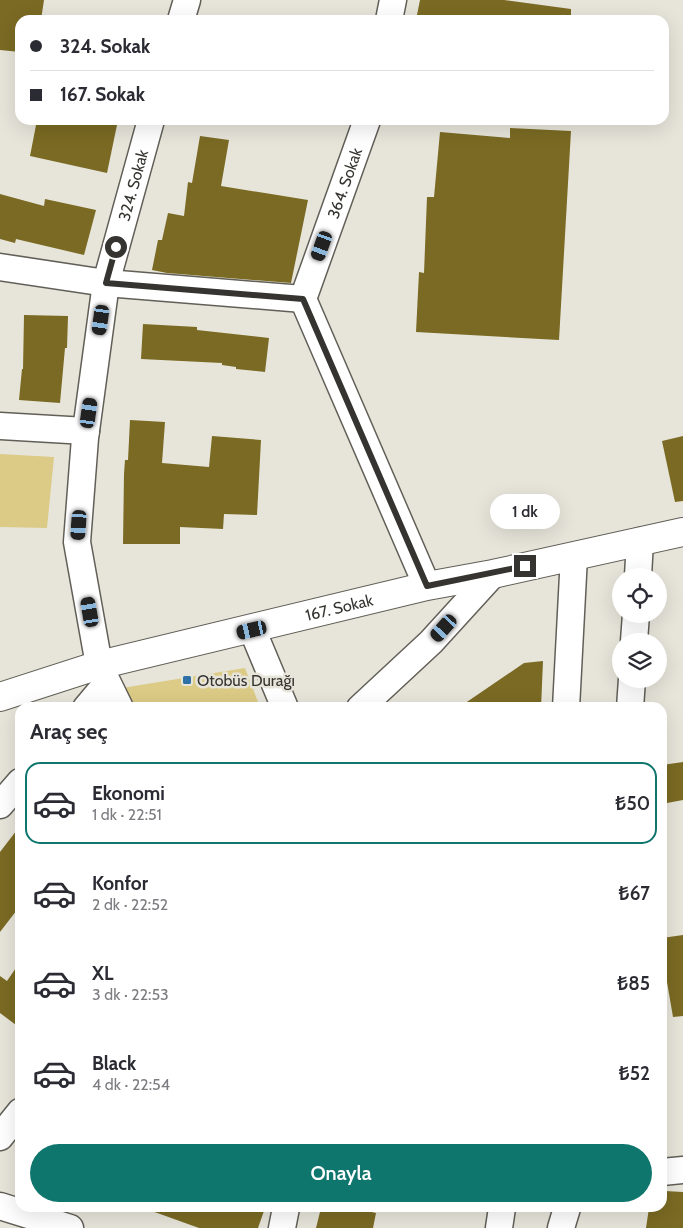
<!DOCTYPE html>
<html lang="tr">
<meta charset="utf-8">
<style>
body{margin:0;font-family:Cabin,sans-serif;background:#f2f2f3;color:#2b2b33;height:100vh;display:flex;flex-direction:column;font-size:19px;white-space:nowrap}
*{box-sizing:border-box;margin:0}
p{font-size:16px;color:#7c7c81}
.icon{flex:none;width:28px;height:28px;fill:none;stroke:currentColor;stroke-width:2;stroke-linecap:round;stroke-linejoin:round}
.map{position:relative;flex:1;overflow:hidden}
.panel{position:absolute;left:15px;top:702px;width:652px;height:510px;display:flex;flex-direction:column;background:#fff;border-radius:15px;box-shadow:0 5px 20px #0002}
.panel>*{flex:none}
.hud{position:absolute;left:15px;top:15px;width:654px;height:110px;border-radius:15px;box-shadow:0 5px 20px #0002;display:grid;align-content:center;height:110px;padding:0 15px;background:#fff}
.fabs{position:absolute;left:612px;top:568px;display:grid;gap:10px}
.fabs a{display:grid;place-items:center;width:55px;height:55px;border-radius:50%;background:#fff;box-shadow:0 5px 20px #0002;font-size:25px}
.end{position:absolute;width:22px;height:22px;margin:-11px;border:6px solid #353430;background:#fff;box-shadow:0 0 0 2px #fff}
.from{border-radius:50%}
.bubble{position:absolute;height:35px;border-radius:18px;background:#fff;box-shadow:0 5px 20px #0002;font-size:16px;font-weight:600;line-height:35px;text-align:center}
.car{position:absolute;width:15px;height:30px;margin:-15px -8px;border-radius:6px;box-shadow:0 0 4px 1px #0007;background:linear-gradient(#222 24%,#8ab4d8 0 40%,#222 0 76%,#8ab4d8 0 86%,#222 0)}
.hud b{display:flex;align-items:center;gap:18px;height:48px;font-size:19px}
.hud b+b{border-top:1px solid #e1e1e2}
.hud i{width:12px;height:12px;background:#2b2b33}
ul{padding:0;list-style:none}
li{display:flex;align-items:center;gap:15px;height:82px;margin:0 10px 8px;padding:0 5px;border:2px solid transparent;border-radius:15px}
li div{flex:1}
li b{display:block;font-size:19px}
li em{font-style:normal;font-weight:600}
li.current{border-color:#0f766e}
li>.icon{width:45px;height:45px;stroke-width:1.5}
h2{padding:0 15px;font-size:22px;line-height:60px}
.primary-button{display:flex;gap:10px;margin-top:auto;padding:10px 15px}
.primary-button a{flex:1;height:58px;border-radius:30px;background:#0f766e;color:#fff;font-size:20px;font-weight:600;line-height:58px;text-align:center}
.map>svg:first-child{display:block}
.green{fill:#dccb86}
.building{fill:#7a6a23}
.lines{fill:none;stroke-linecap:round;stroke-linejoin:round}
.minor-casing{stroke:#615f57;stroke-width:29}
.tertiary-casing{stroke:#615f57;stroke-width:30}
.minor{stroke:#fff;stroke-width:26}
.tertiary{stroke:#fff;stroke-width:28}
.route{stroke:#353430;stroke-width:6}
.poi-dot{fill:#2f70a6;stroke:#e7e5da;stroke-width:2}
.labels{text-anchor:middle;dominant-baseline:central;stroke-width:5;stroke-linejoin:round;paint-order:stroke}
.street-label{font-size:16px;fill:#353430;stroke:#e7e5da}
.poi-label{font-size:16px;fill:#353430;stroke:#e7e5da;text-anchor:start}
</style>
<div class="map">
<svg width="683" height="1228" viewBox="0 0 683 1228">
<rect width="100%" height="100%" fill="#e7e5da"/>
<g class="green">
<path d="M0,454L54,457L47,528L0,527Z"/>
<path d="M245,668L260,707H132L122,688Z"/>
</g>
<g class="building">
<path d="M0,0H44L41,20H20V52L0,50Z"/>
<path d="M420,0H504L571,9V20H416Z"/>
<path d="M37,120H94L117,125L107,173L30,156Z"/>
<path d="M510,128L571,131L559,340L416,332L419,272L424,273L427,197H434L440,132L510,138Z"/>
<path d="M200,136L229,140L221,186L308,200L291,283L167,273L152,270L158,240H162L168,213L184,216L188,182L192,183Z"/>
<path d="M0,194L44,206L45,199L96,210L84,255L16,239L15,243L0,239Z"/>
<path d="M24,315L68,316L67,348H65L60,403L19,400L22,369H23Z"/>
<path d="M143,324L197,327V330L269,338L265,372L236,369V367L222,365V363L141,359Z"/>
<path d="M130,420L165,422L162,463L209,467L212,436L261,440L257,515L224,514L223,529L180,527V544H123L124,474L125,460H128Z"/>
<path d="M683,436V501L675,502L662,441Z"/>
<path d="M543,661L541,708H458L524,663Z"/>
<path d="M683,762V800L667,803L662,765Z"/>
<path d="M20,826V906L0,932V852Z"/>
<path d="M683,935V1016L673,1017L662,953V938Z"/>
<path d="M20,962V1028L0,1013V976L7,981Z"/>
<path d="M665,1191L683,1192V1228H646L649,1208H662V1199H664Z"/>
<path d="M150,1208H265L258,1228H199L149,1210Z"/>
<path d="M321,1208H353L376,1213L373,1228H316Z"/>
</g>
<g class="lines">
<g class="minor-casing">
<g id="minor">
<path d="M181,20L187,0"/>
<path d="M389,20L393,0"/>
<path id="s1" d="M0,267L106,283L303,299L367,120"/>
<path d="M303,299L427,586"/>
<path d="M0,426L86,431"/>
<path d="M638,576L640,541"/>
<path d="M252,629L285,708"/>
<path d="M634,641L636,614"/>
<path d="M86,708L107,683"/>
<path id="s2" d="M120,708L99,665L77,542L85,438L106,283L151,120"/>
<path d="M360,708L431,642L493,574"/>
<path d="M566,708L574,556"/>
<path d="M630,708L632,679"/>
<path d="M0,805L20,782"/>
<path d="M0,1137L20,1112"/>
<path d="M662,1172L683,1170"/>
<path d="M0,1206L70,1228"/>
<path d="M282,1228L286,1208"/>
<path d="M499,1228L502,1208"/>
<path d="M561,1228L567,1208"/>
</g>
</g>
<g class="tertiary-casing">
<g id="tertiary">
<path id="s3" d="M0,697L99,665L427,586L493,574L683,532"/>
</g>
</g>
<use href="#minor" class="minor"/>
<use href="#tertiary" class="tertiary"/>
</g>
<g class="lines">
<path class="route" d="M116,247L106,283L303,299L427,586L525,566"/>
</g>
<rect class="poi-dot" x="182" y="675" width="10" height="10" rx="2.5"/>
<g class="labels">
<g class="street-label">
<text stroke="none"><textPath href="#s1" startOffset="428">364. Sokak</textPath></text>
<text stroke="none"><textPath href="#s2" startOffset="535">324. Sokak</textPath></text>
<text stroke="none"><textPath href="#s3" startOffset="351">167. Sokak</textPath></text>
</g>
<g class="poi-label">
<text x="197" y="680">Otobüs Durağı</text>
</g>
</g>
</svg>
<div class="fabs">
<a><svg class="icon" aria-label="locate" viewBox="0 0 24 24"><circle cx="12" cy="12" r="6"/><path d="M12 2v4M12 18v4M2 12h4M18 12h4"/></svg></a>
<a><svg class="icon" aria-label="layers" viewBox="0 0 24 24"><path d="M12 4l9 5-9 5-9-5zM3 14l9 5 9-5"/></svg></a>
</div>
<i class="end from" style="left:116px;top:247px"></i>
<i class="end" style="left:525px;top:566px"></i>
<div class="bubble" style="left:490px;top:494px;width:70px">1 dk</div>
<i class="car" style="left:322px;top:246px;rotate:200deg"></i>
<i class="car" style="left:101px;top:320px;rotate:188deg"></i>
<i class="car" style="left:89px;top:413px;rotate:8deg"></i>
<i class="car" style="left:79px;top:525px;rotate:184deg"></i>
<i class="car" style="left:90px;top:612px;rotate:350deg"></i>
<i class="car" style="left:444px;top:628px;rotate:222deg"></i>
<i class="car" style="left:252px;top:630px;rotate:257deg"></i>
<div class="hud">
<b><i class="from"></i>324. Sokak</b>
<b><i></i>167. Sokak</b>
</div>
<section class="panel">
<h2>Araç seç</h2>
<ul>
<li class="current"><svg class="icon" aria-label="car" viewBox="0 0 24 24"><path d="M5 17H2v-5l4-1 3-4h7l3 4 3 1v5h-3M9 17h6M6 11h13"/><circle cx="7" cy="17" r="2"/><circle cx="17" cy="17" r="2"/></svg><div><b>Ekonomi</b><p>1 dk · 22:51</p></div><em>₺50</em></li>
<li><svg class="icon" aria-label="car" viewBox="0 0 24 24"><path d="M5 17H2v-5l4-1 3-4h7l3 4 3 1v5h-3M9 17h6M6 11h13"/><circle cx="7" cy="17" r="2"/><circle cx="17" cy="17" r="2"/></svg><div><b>Konfor</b><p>2 dk · 22:52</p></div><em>₺67</em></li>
<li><svg class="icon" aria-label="car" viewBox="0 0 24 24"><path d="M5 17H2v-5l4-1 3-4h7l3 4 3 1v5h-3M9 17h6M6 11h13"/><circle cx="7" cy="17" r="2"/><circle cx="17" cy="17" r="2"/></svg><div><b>XL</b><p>3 dk · 22:53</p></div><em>₺85</em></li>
<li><svg class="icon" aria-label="car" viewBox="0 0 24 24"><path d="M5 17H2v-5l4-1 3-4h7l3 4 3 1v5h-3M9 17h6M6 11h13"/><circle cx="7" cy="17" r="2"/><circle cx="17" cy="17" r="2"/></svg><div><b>Black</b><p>4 dk · 22:54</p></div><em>₺52</em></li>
</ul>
<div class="primary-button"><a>Onayla</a></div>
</section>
</div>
